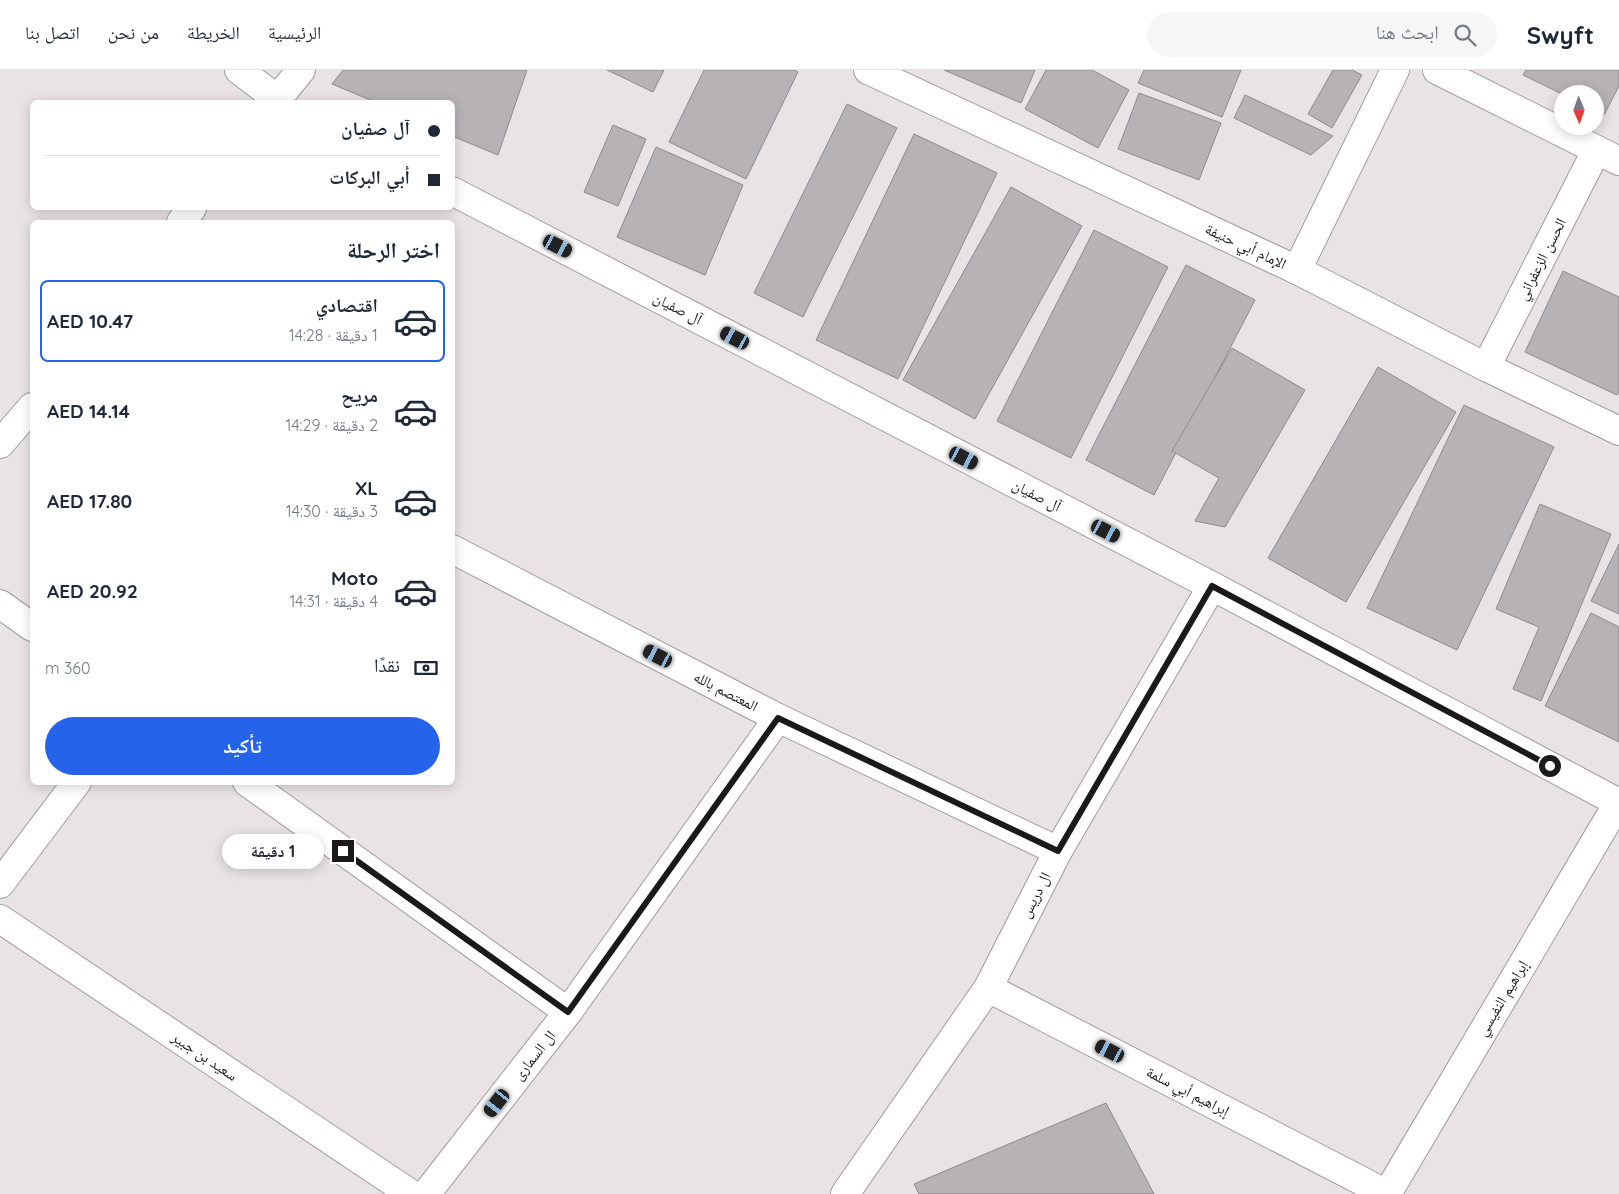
<!DOCTYPE html>
<html lang="ar">
<meta charset="utf-8">
<style>
body{margin:0;font-family:Quicksand,"Noto Naskh Arabic",sans-serif;background:#f6f6f7;color:#1f2937;direction:rtl;height:100vh;display:flex;flex-direction:column;font-size:19px;white-space:nowrap}
*{box-sizing:border-box;margin:0}
p{font-size:16px;color:#747a83}
.icon{flex:none;width:28px;height:28px;fill:none;stroke:currentColor;stroke-width:2;stroke-linecap:round;stroke-linejoin:round}
.map{position:relative;flex:1;overflow:hidden;direction:ltr}
.drawer{position:absolute;left:30px;top:150px;width:425px;height:565px;display:flex;flex-direction:column;background:#fff;border-radius:8px;box-shadow:0 2px 12px #0003;direction:rtl}
.drawer>*{flex:none}
.top-card{position:absolute;left:30px;top:30px;width:425px;height:110px;border-radius:8px;box-shadow:0 2px 12px #0003;direction:rtl;display:grid;align-content:center;height:110px;padding:0 15px;background:#fff}
.needle{width:32px;rotate:178deg}
.fabs{position:absolute;left:1554px;top:15px;display:grid;gap:10px}
.fabs a{display:grid;place-items:center;width:50px;height:50px;border-radius:50%;background:#fff;box-shadow:0 2px 12px #0003;font-size:25px}
.end{position:absolute;width:22px;height:22px;margin:-11px;border:6px solid #1b191a;background:#fff;box-shadow:0 0 0 2px #fff}
.from{border-radius:50%}
.bubble{position:absolute;height:35px;border-radius:18px;background:#fff;box-shadow:0 2px 12px #0003;font-size:16px;font-weight:700;line-height:35px;text-align:center;direction:rtl}
.car{position:absolute;width:15px;height:30px;margin:-15px -8px;border-radius:6px;box-shadow:0 0 4px 1px #0007;background:linear-gradient(#222 24%,#8ab4d8 0 40%,#222 0 76%,#8ab4d8 0 86%,#222 0)}
.top-card b{display:flex;align-items:center;gap:18px;height:48px;font-size:19px}
.top-card b+b{border-top:1px solid #e0e1e3}
.top-card i{width:12px;height:12px;background:#1f2937}
ul{padding:0;list-style:none}
li{display:flex;align-items:center;gap:15px;height:82px;margin:0 10px 8px;padding:0 5px;border:2px solid transparent;border-radius:8px}
li div{flex:1}
li b{display:block;font-size:19px}
li em{font-style:normal;font-weight:700}
li.selected{border-color:#2563eb}
li>.icon{width:45px;height:45px;stroke-width:1.5}
h2{padding:0 15px;font-size:22px;line-height:60px}
.pay{display:flex;align-items:center;gap:12px;height:55px;padding:0 15px;font-size:19px}
.pay p{margin-inline-start:auto}
.action{display:flex;gap:10px;margin-top:auto;padding:10px 15px}
.action a{flex:1;height:58px;border-radius:30px;background:#2563eb;color:#fff;font-size:20px;font-weight:700;line-height:58px;text-align:center}
header{display:flex;align-items:center;gap:30px;box-sizing:border-box;height:70px;padding:0 25px;background:#fff;border-bottom:1px solid #e0e1e3}
header strong{font-size:24px}
nav{display:flex;gap:28px;margin-inline-start:auto;font-size:18px}
.search{width:350px;height:45px;background:#f6f6f7;display:flex;align-items:center;gap:12px;box-sizing:border-box;padding:0 18px;border-radius:28px;color:#747a83;font-size:19px}
.map>svg:first-child{display:block}
.building{fill:#b7b2b5;stroke:#8e898c}
.lines{fill:none;stroke-linecap:round;stroke-linejoin:round}
.street-casing{stroke:#a09b9e;stroke-width:30}
.street{stroke:#fff;stroke-width:28}
.route{stroke:#1b191a;stroke-width:6}
.labels{text-anchor:middle;dominant-baseline:central;stroke-width:4;stroke-linejoin:round;paint-order:stroke}
.street-label{font-size:15px;fill:#1b191a;stroke:#fff}
</style>
<header>
<strong>Swyft</strong>
<div class="search"><svg class="icon" aria-label="search" viewBox="0 0 24 24"><circle cx="10" cy="10" r="6"/><path d="M15 15l6 6"/></svg>ابحث هنا</div>
<nav><a>الرئيسية</a><a>الخريطة</a><a>من نحن</a><a>اتصل بنا</a></nav>
</header>
<div class="map">
<svg width="1619" height="1124" viewBox="0 0 1619 1124">
<rect width="100%" height="100%" fill="#e9e3e6"/>
<g class="building">
<path d="M343,0H527L498,85L452,66V32H375L332,14Z"/>
<path d="M607,0H664L653,22Z"/>
<path d="M704,0H794L798,2L746,109L669,72Z"/>
<path d="M944,0H1035L1021,33Z"/>
<path d="M1046,0H1092L1129,20L1098,78L1025,39Z"/>
<path d="M1144,0H1241L1222,47L1138,13Z"/>
<path d="M1333,0H1352L1362,5L1332,58L1308,44Z"/>
<path d="M1526,0H1619V16L1604,45L1595,41V24H1562L1523,5Z"/>
<path d="M1139,23L1221,53L1199,110L1118,79Z"/>
<path d="M1245,25L1333,66L1311,85L1234,48Z"/>
<path d="M847,34L897,58L803,247L754,223Z"/>
<path d="M613,55L646,69L618,136L584,122Z"/>
<path d="M914,64L997,103L898,309L816,270Z"/>
<path d="M656,77L743,115L705,205L617,167Z"/>
<path d="M1011,117L1082,156L975,349L903,310Z"/>
<path d="M1094,160L1168,197L1071,388L997,351Z"/>
<path d="M1186,195L1255,230L1154,425L1086,390Z"/>
<path d="M1563,201L1619,227V322L1617,325L1525,282Z"/>
<path d="M1232,278L1305,320L1225,457L1195,451L1219,408L1172,381Z"/>
<path d="M1378,297L1456,342L1346,532L1268,488Z"/>
<path d="M1464,335L1554,377L1457,580L1367,538Z"/>
<path d="M1540,434L1611,464L1541,631L1513,619L1539,557L1496,539Z"/>
<path d="M1619,474V544L1591,531Z"/>
<path d="M1591,543L1619,557V672L1545,636Z"/>
<path d="M1106,1033L1154,1124H919L914,1114Z"/>
</g>
<g class="lines">
<g class="street-casing">
<g id="street">
<path d="M239,0L281,32"/>
<path d="M868,0L1297,200L1486,297L1619,361"/>
<path d="M1437,0L1619,91"/>
<path d="M275,32L301,0"/>
<path d="M452,121L1212,516L1619,733"/>
<path d="M181,152L192,138"/>
<path d="M1297,200L1395,0"/>
<path d="M1486,297L1596,81"/>
<path d="M0,374L32,337"/>
<path d="M452,479L778,648L1058,781"/>
<path d="M0,534L32,557"/>
<path d="M247,712L568,942"/>
<path d="M0,814L77,712"/>
<path d="M0,849L411,1124"/>
<path d="M988,918L1387,1124"/>
<path d="M426,1124L568,942L778,648"/>
<path d="M845,1124L988,918L1058,781L1212,516"/>
<path d="M1387,1124L1618,733"/>
</g>
</g>
<use href="#street" class="street"/>
</g>
<g class="lines">
<path class="route" d="M343,781L568,942L778,648L1058,781L1212,516L1550,696"/>
</g>
<g class="labels">
<g class="street-label">
<text transform="translate(1246 176) rotate(25)">الإمام أبي حنيفة</text>
<text transform="translate(1541 189) rotate(-63)">الحسن الزعفراني</text>
<text transform="translate(678 238) rotate(27)">آل صفيان</text>
<text transform="translate(1037 425) rotate(27)">آل صفيان</text>
<text transform="translate(726 621) rotate(27)">المعتصم بالله</text>
<text transform="translate(1035 825) rotate(-63)">ال دريس</text>
<text transform="translate(1502 928) rotate(-59)">إبراهيم النفيسي</text>
<text transform="translate(534 985) rotate(-52)">ال السمارى</text>
<text transform="translate(205 986) rotate(34)">سعيد بن جبير</text>
<text transform="translate(1188 1021) rotate(27)">إبراهيم أبي سلمة</text>
</g>
</g>
</svg>
<div class="fabs">
<a><svg class="needle" viewBox="-14 -14 28 28"><path d="M0-13l5 13h-10z" fill="#e53935"/><path d="M0 13l5-13h-10z" fill="#747a83"/></svg></a>
</div>
<i class="end from" style="left:1550px;top:696px"></i>
<i class="end" style="left:343px;top:781px"></i>
<div class="bubble" style="left:222px;top:764px;width:102px">1 دقيقة</div>
<i class="car" style="left:558px;top:176px;rotate:117deg"></i>
<i class="car" style="left:735px;top:268px;rotate:298deg"></i>
<i class="car" style="left:964px;top:388px;rotate:117deg"></i>
<i class="car" style="left:1106px;top:461px;rotate:117deg"></i>
<i class="car" style="left:658px;top:586px;rotate:297deg"></i>
<i class="car" style="left:1110px;top:981px;rotate:297deg"></i>
<i class="car" style="left:497px;top:1033px;rotate:218deg"></i>
<div class="top-card">
<b><i class="from"></i>آل صفيان</b>
<b><i></i>أبي البركات</b>
</div>
<section class="drawer">
<h2>اختر الرحلة</h2>
<ul>
<li class="selected"><svg class="icon" aria-label="car" viewBox="0 0 24 24"><path d="M5 17H2v-5l4-1 3-4h7l3 4 3 1v5h-3M9 17h6M6 11h13"/><circle cx="7" cy="17" r="2"/><circle cx="17" cy="17" r="2"/></svg><div><b>اقتصادي</b><p>1 دقيقة · 14:28</p></div><em>AED 10.47</em></li>
<li><svg class="icon" aria-label="car" viewBox="0 0 24 24"><path d="M5 17H2v-5l4-1 3-4h7l3 4 3 1v5h-3M9 17h6M6 11h13"/><circle cx="7" cy="17" r="2"/><circle cx="17" cy="17" r="2"/></svg><div><b>مريح</b><p>2 دقيقة · 14:29</p></div><em>AED 14.14</em></li>
<li><svg class="icon" aria-label="car" viewBox="0 0 24 24"><path d="M5 17H2v-5l4-1 3-4h7l3 4 3 1v5h-3M9 17h6M6 11h13"/><circle cx="7" cy="17" r="2"/><circle cx="17" cy="17" r="2"/></svg><div><b>XL</b><p>3 دقيقة · 14:30</p></div><em>AED 17.80</em></li>
<li><svg class="icon" aria-label="car" viewBox="0 0 24 24"><path d="M5 17H2v-5l4-1 3-4h7l3 4 3 1v5h-3M9 17h6M6 11h13"/><circle cx="7" cy="17" r="2"/><circle cx="17" cy="17" r="2"/></svg><div><b>Moto</b><p>4 دقيقة · 14:31</p></div><em>AED 20.92</em></li>
</ul>
<div class="pay"><svg class="icon" aria-label="cash" viewBox="0 0 24 24"><path d="M3 7h18v10H3z"/><circle cx="12" cy="12" r="2"/></svg>نقدًا<p>360 m</p></div>
<div class="action"><a>تأكيد</a></div>
</section>
</div>
